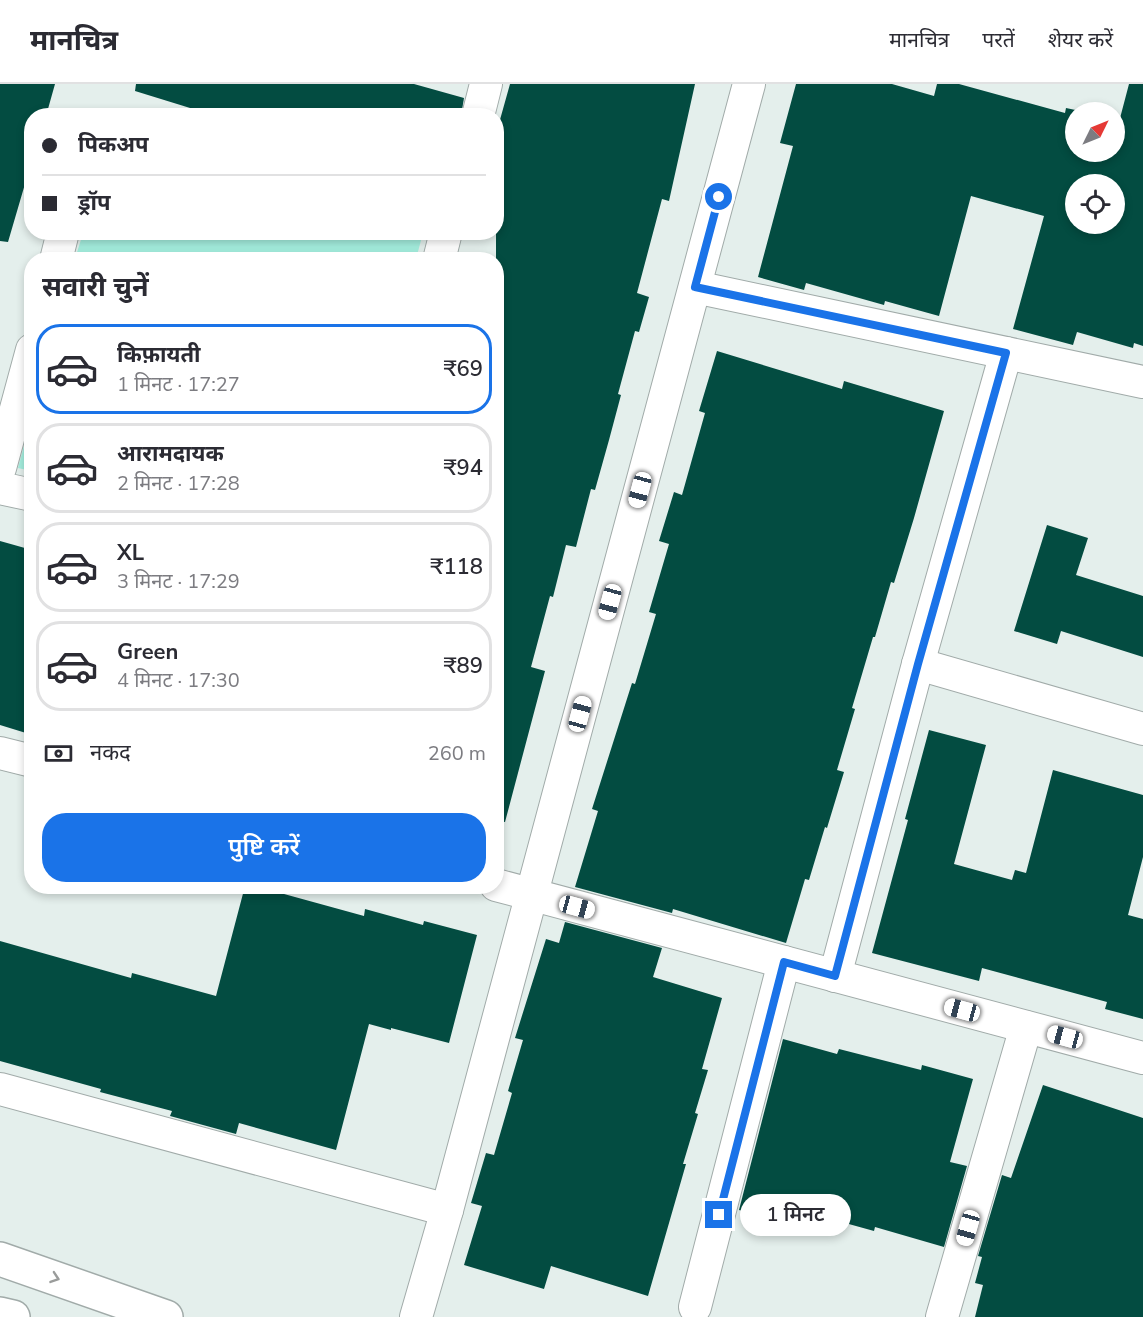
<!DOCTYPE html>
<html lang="hi">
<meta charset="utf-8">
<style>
body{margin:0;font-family:"Nunito Sans","Noto Sans Devanagari",sans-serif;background:#f2f2f3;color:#2b2b33;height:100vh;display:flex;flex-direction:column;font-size:22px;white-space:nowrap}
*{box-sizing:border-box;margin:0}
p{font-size:20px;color:#7c7c81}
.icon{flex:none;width:33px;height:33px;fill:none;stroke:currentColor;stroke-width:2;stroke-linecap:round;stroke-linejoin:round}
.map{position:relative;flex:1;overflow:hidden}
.sheet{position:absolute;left:24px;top:168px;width:480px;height:642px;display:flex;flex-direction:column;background:#fff;border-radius:24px;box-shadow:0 3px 9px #0003}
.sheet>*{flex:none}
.banner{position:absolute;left:24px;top:24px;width:480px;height:132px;border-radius:24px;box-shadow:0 3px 9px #0003;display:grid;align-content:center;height:132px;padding:0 18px;background:#fff}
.needle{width:39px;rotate:47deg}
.buttons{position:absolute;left:1065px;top:18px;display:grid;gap:12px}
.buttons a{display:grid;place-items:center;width:60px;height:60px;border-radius:50%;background:#fff;box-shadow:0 3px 9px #0003;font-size:30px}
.end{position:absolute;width:27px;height:27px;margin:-14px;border:8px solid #1a73e8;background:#fff;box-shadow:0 0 0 3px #fff}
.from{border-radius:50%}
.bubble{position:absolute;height:42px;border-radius:21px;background:#fff;box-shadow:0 3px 9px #0003;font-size:20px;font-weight:600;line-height:42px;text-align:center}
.car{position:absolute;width:18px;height:36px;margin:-18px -9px;border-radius:8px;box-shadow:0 0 4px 2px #0007;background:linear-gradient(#fff 24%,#345 0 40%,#fff 0 76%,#345 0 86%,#fff 0)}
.banner b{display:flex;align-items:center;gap:21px;height:57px;font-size:22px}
.banner b+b{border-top:2px solid #e1e1e2}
.banner i{width:15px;height:15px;background:#2b2b33}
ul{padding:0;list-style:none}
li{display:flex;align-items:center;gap:18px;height:90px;margin:0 12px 9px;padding:0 6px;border:3px solid #e1e1e2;border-radius:24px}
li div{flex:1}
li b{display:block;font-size:22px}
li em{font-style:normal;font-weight:600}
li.selected{border-color:#1a73e8}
li>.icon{width:54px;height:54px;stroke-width:1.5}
h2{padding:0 18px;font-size:27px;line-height:72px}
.pay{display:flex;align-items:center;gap:15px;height:66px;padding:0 18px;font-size:22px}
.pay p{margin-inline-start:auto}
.action{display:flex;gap:12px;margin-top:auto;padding:12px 18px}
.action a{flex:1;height:69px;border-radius:24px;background:#1a73e8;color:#fff;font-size:24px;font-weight:600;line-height:69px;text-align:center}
header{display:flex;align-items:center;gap:36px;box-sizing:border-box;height:84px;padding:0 30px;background:#fff;border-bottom:2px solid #e1e1e2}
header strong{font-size:28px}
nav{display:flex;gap:33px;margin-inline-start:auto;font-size:21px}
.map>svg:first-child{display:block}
.green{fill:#a4eede}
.building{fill:#034c41;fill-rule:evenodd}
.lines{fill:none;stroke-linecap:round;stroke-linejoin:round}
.minor-casing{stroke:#a1aba9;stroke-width:34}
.secondary-casing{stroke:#a1aba9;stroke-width:36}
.minor{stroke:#fff;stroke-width:32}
.secondary{stroke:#fff;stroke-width:33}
.oneway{stroke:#9a9c9b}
.route{stroke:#1a73e8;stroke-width:8}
</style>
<header>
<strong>मानचित्र</strong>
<nav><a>मानचित्र</a><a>परतें</a><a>शेयर करें</a></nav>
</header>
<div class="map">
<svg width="1143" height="1233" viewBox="0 0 1143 1233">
<rect width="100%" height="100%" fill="#e4efec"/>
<g class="green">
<path d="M420,149H423L416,175H75L83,149Z"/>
<path d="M31,336V387L18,384Z"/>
</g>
<g class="building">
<path d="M0,0H55L46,32H32V76L8,158L0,157Z"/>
<path d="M136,0H414L464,14L461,32H216L135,7Z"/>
<path d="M510,0H695L669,117L662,115L637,209L649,213L639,248L635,247L618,310L621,311L609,356L595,406L591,405L576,463L566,461L553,513L550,512L531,583L545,587L505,738L496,737V50Z"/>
<path d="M796,0H892L934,12L937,0H959L1065,29L1066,24L1085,28H1076V68H1114V37L1119,38L1129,0H1143V262L1134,259L1133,264L1077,248L1073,261L1013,245L1044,132L971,112L939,232L885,217L884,221L806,199L804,206L758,193L793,62L780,59ZM1076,100H1114V140H1076Z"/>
<path d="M717,267L842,305L844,297L944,327L914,434L894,499L891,498L875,553H873L852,624L855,625L837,686L844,688L827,744L825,743L809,796L805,795L786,859L673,825L672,829L575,803L598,727L592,725L632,599L635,600L656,530L649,528L669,460L659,457L674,408L682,411L705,329L699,327Z"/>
<path d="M1047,441L1088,454L1076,491L1143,512V573L1061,547L1057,560L1014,547Z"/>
<path d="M0,457L32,466V631L26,649L0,641Z"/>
<path d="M929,646L986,661L954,780L1012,796L1015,786L1026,789L1053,686L1143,711V773L1128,831L1143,835V935L1105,925L1107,918L982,884L979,897L872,869L908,736L905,735Z"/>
<path d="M245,802H255L364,832L365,825L423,841L424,837L477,851L449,959L391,944V946L369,940L336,1066L239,1039L236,1050L170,1032L172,1027L100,1008L101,1005L0,977V857L131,894L132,889L216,912Z"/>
<path d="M565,838L662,864L653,893L722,914L702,985L708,986L695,1029L698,1030L683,1080H686L648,1212L551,1182L544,1205L464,1181L482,1122L471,1119L486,1069L494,1071L512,1009L508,1007L523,956L515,954L546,855L559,859Z"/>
<path d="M783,955L837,970L839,965L921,986L922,981L973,995L950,1078L967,1082L944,1163L875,1143L874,1147L791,1124L787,1140L739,1126Z"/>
<path d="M1043,1001L1143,1034V1233H975L983,1201L975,1199L982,1173L978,1172L1002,1091L1011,1094Z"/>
</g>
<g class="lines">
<g class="minor-casing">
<g id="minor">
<path d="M478,32L486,0"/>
<path d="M56,176L63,148"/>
<path d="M439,176L446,148"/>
<path d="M695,203L1143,298"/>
<path d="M0,384L32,266"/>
<path d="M0,404L32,411"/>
<path d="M918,580L1143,645"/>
<path d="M0,669L32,677"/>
<path d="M496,801L1143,974"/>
<path d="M835,892L918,580L1006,269"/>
<path d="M0,1005L447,1126"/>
<path d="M695,1223L784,878"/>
<path d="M416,1233L447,1126L749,0"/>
<path d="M942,1233L1026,943"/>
</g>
</g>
<g class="secondary-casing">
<g id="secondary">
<path d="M0,1175L166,1233"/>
<path d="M0,1230L13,1233"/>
</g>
</g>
<use href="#minor" class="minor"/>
<use href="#secondary" class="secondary"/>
</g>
<defs><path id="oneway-chevron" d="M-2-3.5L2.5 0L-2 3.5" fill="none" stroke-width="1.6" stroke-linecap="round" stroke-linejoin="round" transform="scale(1.5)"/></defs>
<use class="oneway" href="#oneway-chevron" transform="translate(55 1194) rotate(19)"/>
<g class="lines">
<path class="route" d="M719,113L695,203L1006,269L918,580L835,892L784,878L719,1131"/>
</g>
</svg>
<div class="buttons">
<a><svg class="needle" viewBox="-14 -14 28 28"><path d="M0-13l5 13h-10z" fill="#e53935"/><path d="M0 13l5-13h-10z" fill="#7c7c81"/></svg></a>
<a><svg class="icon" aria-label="locate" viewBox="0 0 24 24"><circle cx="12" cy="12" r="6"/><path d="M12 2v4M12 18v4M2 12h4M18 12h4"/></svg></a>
</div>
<i class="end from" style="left:719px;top:113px"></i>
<i class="end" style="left:719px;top:1131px"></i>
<div class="bubble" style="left:740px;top:1110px;width:111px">1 मिनट</div>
<i class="car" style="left:640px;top:406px;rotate:195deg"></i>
<i class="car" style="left:610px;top:518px;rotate:195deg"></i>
<i class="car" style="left:580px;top:630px;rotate:15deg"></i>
<i class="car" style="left:577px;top:823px;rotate:105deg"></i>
<i class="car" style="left:962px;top:926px;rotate:285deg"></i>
<i class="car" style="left:1065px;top:953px;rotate:285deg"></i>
<i class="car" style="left:968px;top:1144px;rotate:196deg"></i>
<div class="banner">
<b><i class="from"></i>पिकअप</b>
<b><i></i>ड्रॉप</b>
</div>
<section class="sheet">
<h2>सवारी चुनें</h2>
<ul>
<li class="selected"><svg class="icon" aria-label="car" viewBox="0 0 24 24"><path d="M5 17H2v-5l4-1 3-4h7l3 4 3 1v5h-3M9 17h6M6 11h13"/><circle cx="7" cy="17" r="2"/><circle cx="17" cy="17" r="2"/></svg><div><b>किफ़ायती</b><p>1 मिनट · 17:27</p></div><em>₹69</em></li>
<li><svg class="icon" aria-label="car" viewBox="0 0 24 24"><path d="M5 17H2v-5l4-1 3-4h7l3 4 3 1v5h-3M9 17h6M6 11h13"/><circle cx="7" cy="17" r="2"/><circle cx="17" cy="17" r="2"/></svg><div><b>आरामदायक</b><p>2 मिनट · 17:28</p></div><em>₹94</em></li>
<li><svg class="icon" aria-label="car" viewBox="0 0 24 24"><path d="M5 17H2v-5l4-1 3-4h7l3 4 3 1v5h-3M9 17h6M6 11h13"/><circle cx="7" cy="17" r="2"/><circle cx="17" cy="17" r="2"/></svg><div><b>XL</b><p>3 मिनट · 17:29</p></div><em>₹118</em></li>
<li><svg class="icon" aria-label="car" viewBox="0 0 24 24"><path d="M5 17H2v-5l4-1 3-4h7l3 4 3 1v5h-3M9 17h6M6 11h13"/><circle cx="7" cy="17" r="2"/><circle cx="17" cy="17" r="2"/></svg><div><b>Green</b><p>4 मिनट · 17:30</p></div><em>₹89</em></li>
</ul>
<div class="pay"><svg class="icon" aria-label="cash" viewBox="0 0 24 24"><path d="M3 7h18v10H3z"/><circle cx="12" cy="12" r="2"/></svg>नकद<p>260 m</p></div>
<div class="action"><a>पुष्टि करें</a></div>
</section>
</div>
